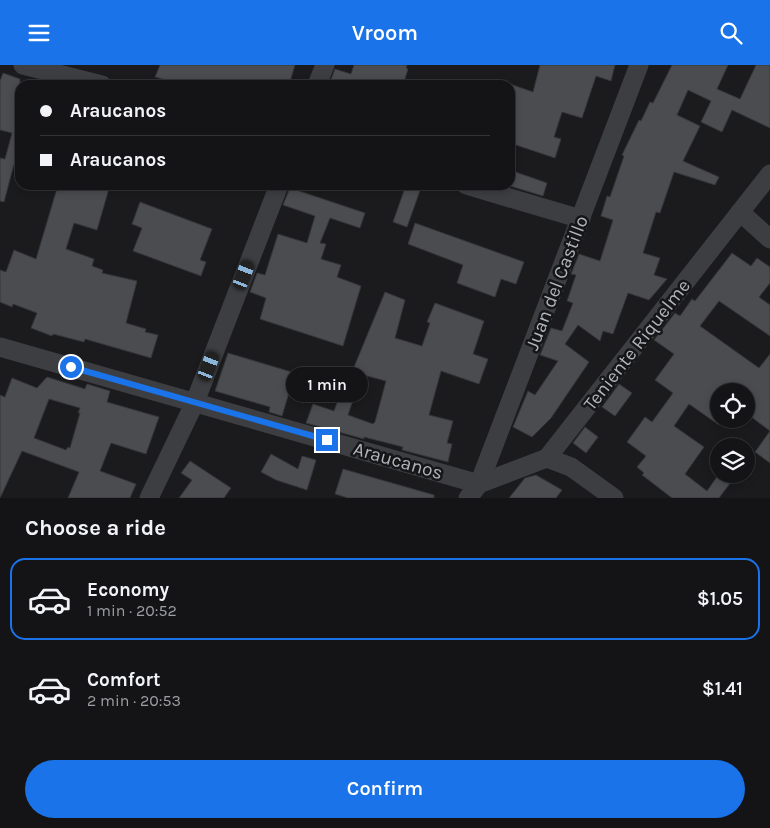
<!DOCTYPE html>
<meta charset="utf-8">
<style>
body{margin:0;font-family:Karla,sans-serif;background:#212123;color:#f1f3f6;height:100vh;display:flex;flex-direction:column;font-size:19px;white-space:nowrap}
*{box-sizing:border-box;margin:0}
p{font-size:16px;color:#9d9ea1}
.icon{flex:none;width:28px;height:28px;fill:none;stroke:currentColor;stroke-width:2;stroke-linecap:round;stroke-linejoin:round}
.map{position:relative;height:433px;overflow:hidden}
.details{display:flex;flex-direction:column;background:#141416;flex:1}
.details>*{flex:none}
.guide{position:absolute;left:15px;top:15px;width:500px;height:110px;border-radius:15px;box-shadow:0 2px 8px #0003,0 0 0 1px #333335;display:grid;align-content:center;height:110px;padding:0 25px;background:#141416}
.fabs{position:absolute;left:710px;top:318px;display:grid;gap:10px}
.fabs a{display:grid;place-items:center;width:45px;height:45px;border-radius:50%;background:#141416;box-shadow:0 2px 8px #0003,0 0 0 1px #333335;font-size:25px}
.end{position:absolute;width:22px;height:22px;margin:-11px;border:6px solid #1a73e8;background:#fff;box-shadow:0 0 0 2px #fff}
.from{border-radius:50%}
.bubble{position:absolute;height:35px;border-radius:18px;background:#141416;box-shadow:0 2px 8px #0003,0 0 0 1px #333335;font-size:16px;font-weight:600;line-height:35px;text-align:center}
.car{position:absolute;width:15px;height:30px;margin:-15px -8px;border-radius:6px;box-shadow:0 0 4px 1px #0007;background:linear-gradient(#222 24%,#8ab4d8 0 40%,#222 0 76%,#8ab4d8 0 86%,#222 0)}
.guide b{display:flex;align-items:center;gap:18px;height:48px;font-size:19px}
.guide b+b{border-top:1px solid #333335}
.guide i{width:12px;height:12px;background:#f1f3f6}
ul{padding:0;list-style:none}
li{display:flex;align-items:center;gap:15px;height:82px;margin:0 10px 8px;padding:0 15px;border:2px solid transparent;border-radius:15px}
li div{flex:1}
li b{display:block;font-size:19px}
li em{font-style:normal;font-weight:600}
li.current{border-color:#1a73e8}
li>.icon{width:45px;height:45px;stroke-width:1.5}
h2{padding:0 25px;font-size:22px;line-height:60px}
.button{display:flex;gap:10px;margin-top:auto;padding:10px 25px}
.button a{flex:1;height:58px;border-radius:30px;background:#1a73e8;color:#fff;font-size:20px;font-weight:600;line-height:58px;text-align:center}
header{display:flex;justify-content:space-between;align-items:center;height:65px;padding:0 25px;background:#1a73e8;color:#fff;font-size:22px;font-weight:600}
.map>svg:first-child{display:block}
.building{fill:#4a4c4f;stroke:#353639;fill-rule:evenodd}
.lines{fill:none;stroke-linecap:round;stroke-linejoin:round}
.street{stroke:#3c3e42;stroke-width:19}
.route{stroke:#1a73e8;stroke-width:6}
.labels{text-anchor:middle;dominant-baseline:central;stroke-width:5;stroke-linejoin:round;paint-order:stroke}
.street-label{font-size:19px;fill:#afb5bb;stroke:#161618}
</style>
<header><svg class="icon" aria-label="menu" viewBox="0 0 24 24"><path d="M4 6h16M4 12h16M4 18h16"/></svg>Vroom<svg class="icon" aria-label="search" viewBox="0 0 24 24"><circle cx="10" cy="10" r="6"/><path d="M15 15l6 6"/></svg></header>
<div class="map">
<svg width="770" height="433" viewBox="0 0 770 433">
<rect width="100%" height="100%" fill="#1b1b1d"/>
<g class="building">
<path d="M160,0H295L289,20H186L155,12Z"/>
<path d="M354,0H407L406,3L408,4L403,20H329L335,4L351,9Z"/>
<path d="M540,0H615L611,16L596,11L582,53L562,47L554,72L561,74L555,93L510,78V19L533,27Z"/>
<path d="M672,0H728L717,24L740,34L756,0H770V63L732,45L722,67L701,57L711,36L688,25L677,50L700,61L683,96L719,112L715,120L674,107L660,148L656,147L643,188L660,193L654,210L667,214L649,235L628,228L613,269L603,266L600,276L578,260L565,279L589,297L551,353L532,372L513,362L528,326L535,330L558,296L540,290L551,263L562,266L573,238L567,236L576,210L571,209L579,189L600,196L613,155L601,151L607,131L610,132L624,91L622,90L639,55L641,56L650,37L653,38Z"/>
<path d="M3,8L20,14V101L14,99L4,137L0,136V93L5,94L12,68L0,65V16Z"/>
<path d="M510,105L547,118L543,131L510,121Z"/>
<path d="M58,120H110L97,165L74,158L66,184L94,194L92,201L103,205L102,208L137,216L126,258L146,264L145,267L158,270L151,293L85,274L84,277L53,269L52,271L31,263L37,248L13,239L12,242L0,237V205L6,207L14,185L36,194Z"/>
<path d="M406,120H422L407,162L393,157Z"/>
<path d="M290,123L365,148L360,163L330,153L320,178L326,179L321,194L341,200L337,212L361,221L343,281L260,254L266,233L250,227L257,208L265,210L278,169L307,178L315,151L283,140Z"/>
<path d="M140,137L212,164L200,195L206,197L201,211L133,186L142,163L132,159Z"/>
<path d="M415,158L524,197L516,219L501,214L495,232L457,218L463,200L408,179Z"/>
<path d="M732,188L751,201L757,193L770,202V218L759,232L770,240V271L719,236L700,261L759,303L770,289V366L746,348V326H719V360L689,339L674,361L704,382L685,409L707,426L719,409H737L719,433H672L642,410L644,408L637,402L646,391L627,377L645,352L652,357L673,328L655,315L674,289L654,275L675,248L680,251L692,234L695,236Z"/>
<path d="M385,227L405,235L395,273L422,281L430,258L427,257L435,238L484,256L473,289L488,294L479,319L441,306L429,350L453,356L447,378L452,379L448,397L402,385L403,382L364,372V374L306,358L313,339L334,346L340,330L353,335L348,350L373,359L375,357L386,316L352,307Z"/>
<path d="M228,288L295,308L282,351L269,347L270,342L215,326Z"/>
<path d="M47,312L85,324L87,319L110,326L107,337L159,352L146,389L111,378L100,406L136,419L130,433H68L79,407L22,386L0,433V330L5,332L12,313L37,323ZM49,334L80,343L78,348H80L70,383L68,382L66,385L34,373Z"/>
<path d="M619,319L632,328L615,351L602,342Z"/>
<path d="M585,362L598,372L586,388L573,378Z"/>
<path d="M770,366V398L755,387Z"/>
<path d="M271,389L298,404L302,391L316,395L307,425L276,415L261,407Z"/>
<path d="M190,396L231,423L224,433H179L192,415L181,408Z"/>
<path d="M343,404L434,430V433H348L335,429Z"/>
<path d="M536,410L562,425L556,433H509L525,413Z"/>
</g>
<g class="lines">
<g class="street">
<path d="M23,0L102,20"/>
<path d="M317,20L325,0"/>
<path d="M466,120L581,154"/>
<path d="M740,147L770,174"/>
<path d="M0,282L479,419"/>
<path d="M547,393L571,402L614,433"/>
<path d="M479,419L547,393L770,109"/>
<path d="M149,433L195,337L279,120"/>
<path d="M468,433L479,419L639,0"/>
</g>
</g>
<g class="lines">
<path class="route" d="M71,302L327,375"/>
</g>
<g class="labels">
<g class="street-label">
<text transform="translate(557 218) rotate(-69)">Juan del Castillo</text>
<text transform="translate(637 280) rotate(-52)">Teniente Riquelme</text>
<text transform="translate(398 396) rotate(16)">Araucanos</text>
</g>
</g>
</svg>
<div class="fabs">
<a><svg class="icon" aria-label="locate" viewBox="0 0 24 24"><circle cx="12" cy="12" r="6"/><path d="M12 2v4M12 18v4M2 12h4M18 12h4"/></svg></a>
<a><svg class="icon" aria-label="layers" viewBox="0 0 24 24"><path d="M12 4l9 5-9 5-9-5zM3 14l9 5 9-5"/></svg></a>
</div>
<i class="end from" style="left:71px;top:302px"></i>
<i class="end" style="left:327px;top:375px"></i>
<div class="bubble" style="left:286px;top:302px;width:82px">1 min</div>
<i class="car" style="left:244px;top:210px;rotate:21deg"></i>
<i class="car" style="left:209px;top:301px;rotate:21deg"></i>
<div class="guide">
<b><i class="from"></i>Araucanos</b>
<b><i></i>Araucanos</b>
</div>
</div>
<section class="details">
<h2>Choose a ride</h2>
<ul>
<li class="current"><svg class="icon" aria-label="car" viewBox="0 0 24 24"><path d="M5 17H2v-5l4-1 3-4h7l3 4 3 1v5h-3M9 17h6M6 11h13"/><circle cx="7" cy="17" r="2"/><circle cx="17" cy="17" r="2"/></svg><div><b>Economy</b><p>1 min · 20:52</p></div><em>$1.05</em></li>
<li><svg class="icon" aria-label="car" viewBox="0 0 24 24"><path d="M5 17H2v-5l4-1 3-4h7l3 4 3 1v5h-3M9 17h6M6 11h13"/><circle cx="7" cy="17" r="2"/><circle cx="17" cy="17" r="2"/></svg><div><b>Comfort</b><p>2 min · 20:53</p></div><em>$1.41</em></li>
</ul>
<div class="button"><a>Confirm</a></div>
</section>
